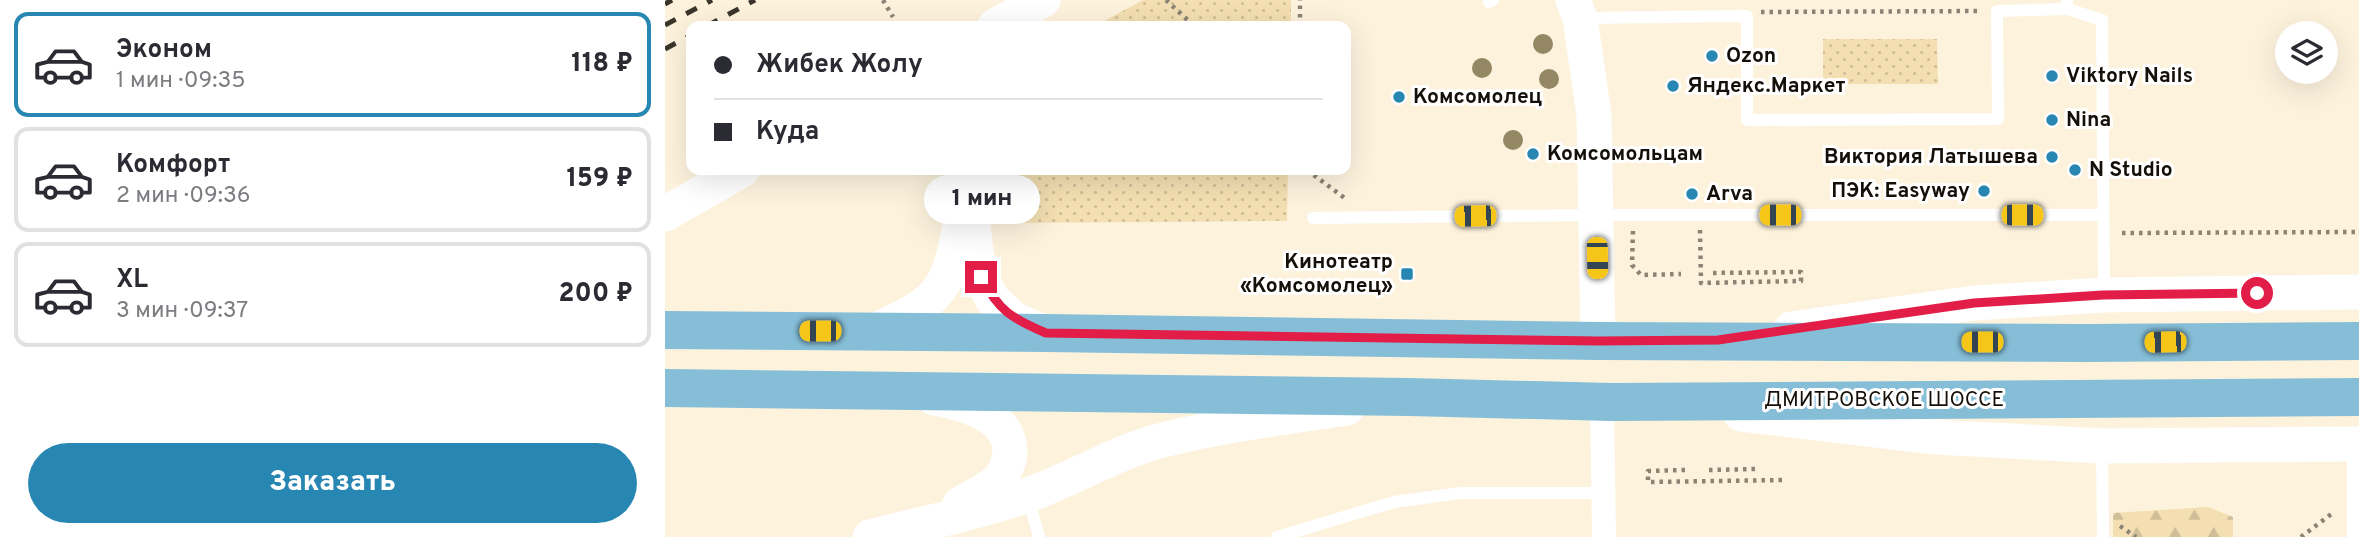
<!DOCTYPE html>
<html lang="ru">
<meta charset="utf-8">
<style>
body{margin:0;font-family:Overpass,sans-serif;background:#f2f2f3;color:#2b2b33;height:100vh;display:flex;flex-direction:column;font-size:26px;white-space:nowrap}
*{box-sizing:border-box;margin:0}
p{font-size:23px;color:#7c7c81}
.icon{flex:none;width:38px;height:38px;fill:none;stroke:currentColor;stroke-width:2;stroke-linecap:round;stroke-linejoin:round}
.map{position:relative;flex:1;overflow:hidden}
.drawer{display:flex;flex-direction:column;background:#fff;width:665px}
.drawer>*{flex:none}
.hud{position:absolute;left:21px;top:21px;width:665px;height:154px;border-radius:14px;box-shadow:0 7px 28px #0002;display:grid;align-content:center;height:154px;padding:0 28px;background:#fff}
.buttons{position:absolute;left:1610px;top:21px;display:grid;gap:14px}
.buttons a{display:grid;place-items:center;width:63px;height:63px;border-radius:50%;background:#fff;box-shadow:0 7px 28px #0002;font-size:35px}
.end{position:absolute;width:32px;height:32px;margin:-16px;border:9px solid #e11d48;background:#fff;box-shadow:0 0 0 4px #fff}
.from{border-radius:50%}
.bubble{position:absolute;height:49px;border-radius:24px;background:#fff;box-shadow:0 7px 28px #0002;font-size:23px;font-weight:800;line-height:49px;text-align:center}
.car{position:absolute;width:21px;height:42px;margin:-21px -10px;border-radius:9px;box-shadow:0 0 5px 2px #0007;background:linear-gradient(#f5c518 24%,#345 0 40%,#f5c518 0 76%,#345 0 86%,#f5c518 0)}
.hud b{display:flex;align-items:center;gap:24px;height:66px;font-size:26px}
.hud b+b{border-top:2px solid #e1e1e2}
.hud i{width:18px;height:18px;background:#2b2b33}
ul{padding:12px 0 0;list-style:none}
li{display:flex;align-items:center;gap:21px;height:105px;margin:0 14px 10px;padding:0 14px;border:4px solid #e1e1e2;border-radius:14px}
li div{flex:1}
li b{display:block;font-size:26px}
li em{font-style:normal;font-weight:800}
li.selected{border-color:#2787b2}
li>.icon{width:63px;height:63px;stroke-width:1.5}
.button{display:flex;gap:14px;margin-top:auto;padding:14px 28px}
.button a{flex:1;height:80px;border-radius:42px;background:#2787b2;color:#fff;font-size:28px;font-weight:800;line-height:80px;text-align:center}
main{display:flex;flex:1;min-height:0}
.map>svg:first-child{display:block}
.forest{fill:url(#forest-firs)}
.park{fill:url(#park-dots)}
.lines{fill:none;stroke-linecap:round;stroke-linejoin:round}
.path{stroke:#8b8475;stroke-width:4.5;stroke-dasharray:3.5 5;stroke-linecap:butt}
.lane{stroke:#fff;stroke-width:12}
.street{stroke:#fff;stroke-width:24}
.secondary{stroke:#fff;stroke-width:35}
.primary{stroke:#86bed8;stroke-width:38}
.rail{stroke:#39352b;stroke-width:5;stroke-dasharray:12 12;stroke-linecap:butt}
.tree{fill:#948763}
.route{stroke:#e11d48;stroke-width:9}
.poi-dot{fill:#2787b2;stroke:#fff;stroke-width:2.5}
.labels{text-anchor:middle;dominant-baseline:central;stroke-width:6;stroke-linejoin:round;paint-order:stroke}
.poi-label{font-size:21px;font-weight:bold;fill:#141009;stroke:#fff;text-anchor:start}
.street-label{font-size:21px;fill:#141009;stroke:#fff}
</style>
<main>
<section class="drawer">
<ul>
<li class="selected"><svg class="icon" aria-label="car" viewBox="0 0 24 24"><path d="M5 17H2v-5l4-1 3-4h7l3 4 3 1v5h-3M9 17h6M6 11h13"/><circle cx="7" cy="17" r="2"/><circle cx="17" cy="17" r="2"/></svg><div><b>Эконом</b><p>1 мин · 09:35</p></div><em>118 ₽</em></li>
<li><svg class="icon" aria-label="car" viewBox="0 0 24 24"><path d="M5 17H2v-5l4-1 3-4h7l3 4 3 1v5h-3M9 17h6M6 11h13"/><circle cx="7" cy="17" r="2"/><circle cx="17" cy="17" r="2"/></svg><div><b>Комфорт</b><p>2 мин · 09:36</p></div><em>159 ₽</em></li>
<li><svg class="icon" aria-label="car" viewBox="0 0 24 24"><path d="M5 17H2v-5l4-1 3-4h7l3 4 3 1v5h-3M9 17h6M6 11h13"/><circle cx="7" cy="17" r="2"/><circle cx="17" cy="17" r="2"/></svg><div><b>XL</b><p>3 мин · 09:37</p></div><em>200 ₽</em></li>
</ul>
<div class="button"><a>Заказать</a></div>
</section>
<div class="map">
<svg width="1694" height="537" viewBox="0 0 1694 537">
<defs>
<pattern id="forest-firs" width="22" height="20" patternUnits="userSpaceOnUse" patternTransform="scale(1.75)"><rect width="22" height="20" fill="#f3dfb1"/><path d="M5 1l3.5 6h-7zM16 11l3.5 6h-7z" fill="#cfbe97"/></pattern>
<pattern id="park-dots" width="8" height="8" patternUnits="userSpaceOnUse" patternTransform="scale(1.75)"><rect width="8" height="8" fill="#f3dfb1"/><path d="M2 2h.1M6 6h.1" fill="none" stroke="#cfbe97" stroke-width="1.8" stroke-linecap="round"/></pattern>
</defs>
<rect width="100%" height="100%" fill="#fdf3dd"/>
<path class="forest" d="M1543,507L1568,517V537H1448V513Z"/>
<g class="park">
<path d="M478,0H626V26H430Z"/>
<path d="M1158,39H1272L1273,84H1158Z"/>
<path d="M347,170H623L622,221L343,223Z"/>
</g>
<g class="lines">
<g class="path">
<path d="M218,0L228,17"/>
<path d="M501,0L529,26"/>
<path d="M1096,12L1315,11"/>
<path d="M635,26V0"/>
<path d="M642,170L681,199"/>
<path d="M1035,230L1036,283L1136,281V272L1043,273"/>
<path d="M968,231L967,265L976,275L1016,274"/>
<path d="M1457,233L1694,232"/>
<path d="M1020,470L983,471V482L1117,480"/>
<path d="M1044,470L1091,469"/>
<path d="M1455,526L1471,537"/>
<path d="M1636,537L1669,512"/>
</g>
<g class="lane">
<path d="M1402,0V9L1437,20L1439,293"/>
<path d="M824,2L828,0"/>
<path d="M918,18L1082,16V120L1333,119L1332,11L1402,9"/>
<path d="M648,218L932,215H1438"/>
<path d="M1437,446L1438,537"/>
<path d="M1688,446V537"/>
<path d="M363,497L374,537"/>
<path d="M612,537L729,502L796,493H939"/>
</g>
<path class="street" d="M937,401L939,537"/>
<g class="secondary">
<path d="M908,0L915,18L929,115L933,341"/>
<path d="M330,26L378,0"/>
<path d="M302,170L311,252L316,277L327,299L350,320L381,333"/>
<path d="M0,214L77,170"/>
<path d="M1126,329L1309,303L1439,295L1694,292"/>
<path d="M208,331C279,301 284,288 297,214"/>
<path d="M269,398C298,403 343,414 345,450C345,461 340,473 333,480C323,490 307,497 295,504"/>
<path d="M1076,414L1270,437L1437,446L1694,444"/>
<path d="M205,537C257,523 310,514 360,496C407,480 450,452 498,440C559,425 621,417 682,408"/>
</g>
<g class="primary">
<path d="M0,330L381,333L933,341L1423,343L1694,341"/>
<path d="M0,388L744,397L947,402L1694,397"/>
</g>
<g class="rail">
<path d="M0,4L7,0"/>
<path d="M0,25L47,0"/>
<path d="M42,26L90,0"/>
<path d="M0,49L26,35"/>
</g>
</g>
<g class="tree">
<circle cx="878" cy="44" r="10"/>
<circle cx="817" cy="68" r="10"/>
<circle cx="884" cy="79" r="10"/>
<circle cx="848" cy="140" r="10"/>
</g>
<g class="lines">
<path class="route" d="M316,277C334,311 346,318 381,333L933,341L1053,340L1309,303L1438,295L1592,293"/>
</g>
<g class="poi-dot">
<circle cx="1047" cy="56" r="7"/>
<circle cx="1387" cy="76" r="7"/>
<circle cx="1008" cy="86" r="7"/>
<circle cx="734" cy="97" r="7"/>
<circle cx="1387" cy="120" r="7"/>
<circle cx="868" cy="154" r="7"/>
<circle cx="1387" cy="157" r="7"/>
<circle cx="1410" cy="170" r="7"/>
<circle cx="1319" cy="191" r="7"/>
<circle cx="1027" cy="194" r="7"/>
<rect x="735" y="267" width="14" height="14" rx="3.5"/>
</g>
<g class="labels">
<g class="poi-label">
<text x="1061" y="56">Ozon</text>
<text x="1401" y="76">Viktory Nails</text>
<text x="1022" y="86">Яндекс.Маркет</text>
<text x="748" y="97">Комсомолец</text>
<text x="1401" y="120">Nina</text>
<text x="882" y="154">Комсомольцам</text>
<text x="1373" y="157" text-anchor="end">Виктория Латышева</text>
<text x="1424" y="170">N Studio</text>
<text x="1305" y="191" text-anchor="end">ПЭК: Easyway</text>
<text x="1041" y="194">Arva</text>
<text x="728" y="262" text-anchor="end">Кинотеатр<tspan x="728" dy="24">«Комсомолец»</tspan></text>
</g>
<g class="street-label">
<text x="1219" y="400">ДМИТРОВСКОЕ ШОССЕ</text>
</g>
</g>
</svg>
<div class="buttons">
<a><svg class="icon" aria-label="layers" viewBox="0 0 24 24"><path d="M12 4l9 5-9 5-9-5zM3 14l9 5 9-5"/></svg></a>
</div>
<i class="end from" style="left:1592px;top:293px"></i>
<i class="end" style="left:316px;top:277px"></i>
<div class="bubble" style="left:259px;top:175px;width:116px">1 мин</div>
<i class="car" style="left:1115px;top:215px;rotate:270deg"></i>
<i class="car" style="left:1357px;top:215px;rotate:90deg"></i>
<i class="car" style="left:810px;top:216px;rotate:269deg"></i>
<i class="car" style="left:932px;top:258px;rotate:179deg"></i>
<i class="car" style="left:155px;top:331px;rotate:270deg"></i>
<i class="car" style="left:1317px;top:342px;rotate:270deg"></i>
<i class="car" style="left:1500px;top:342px;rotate:269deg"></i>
<div class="hud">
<b><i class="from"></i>Жибек Жолу</b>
<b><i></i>Куда</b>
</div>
</div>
</main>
